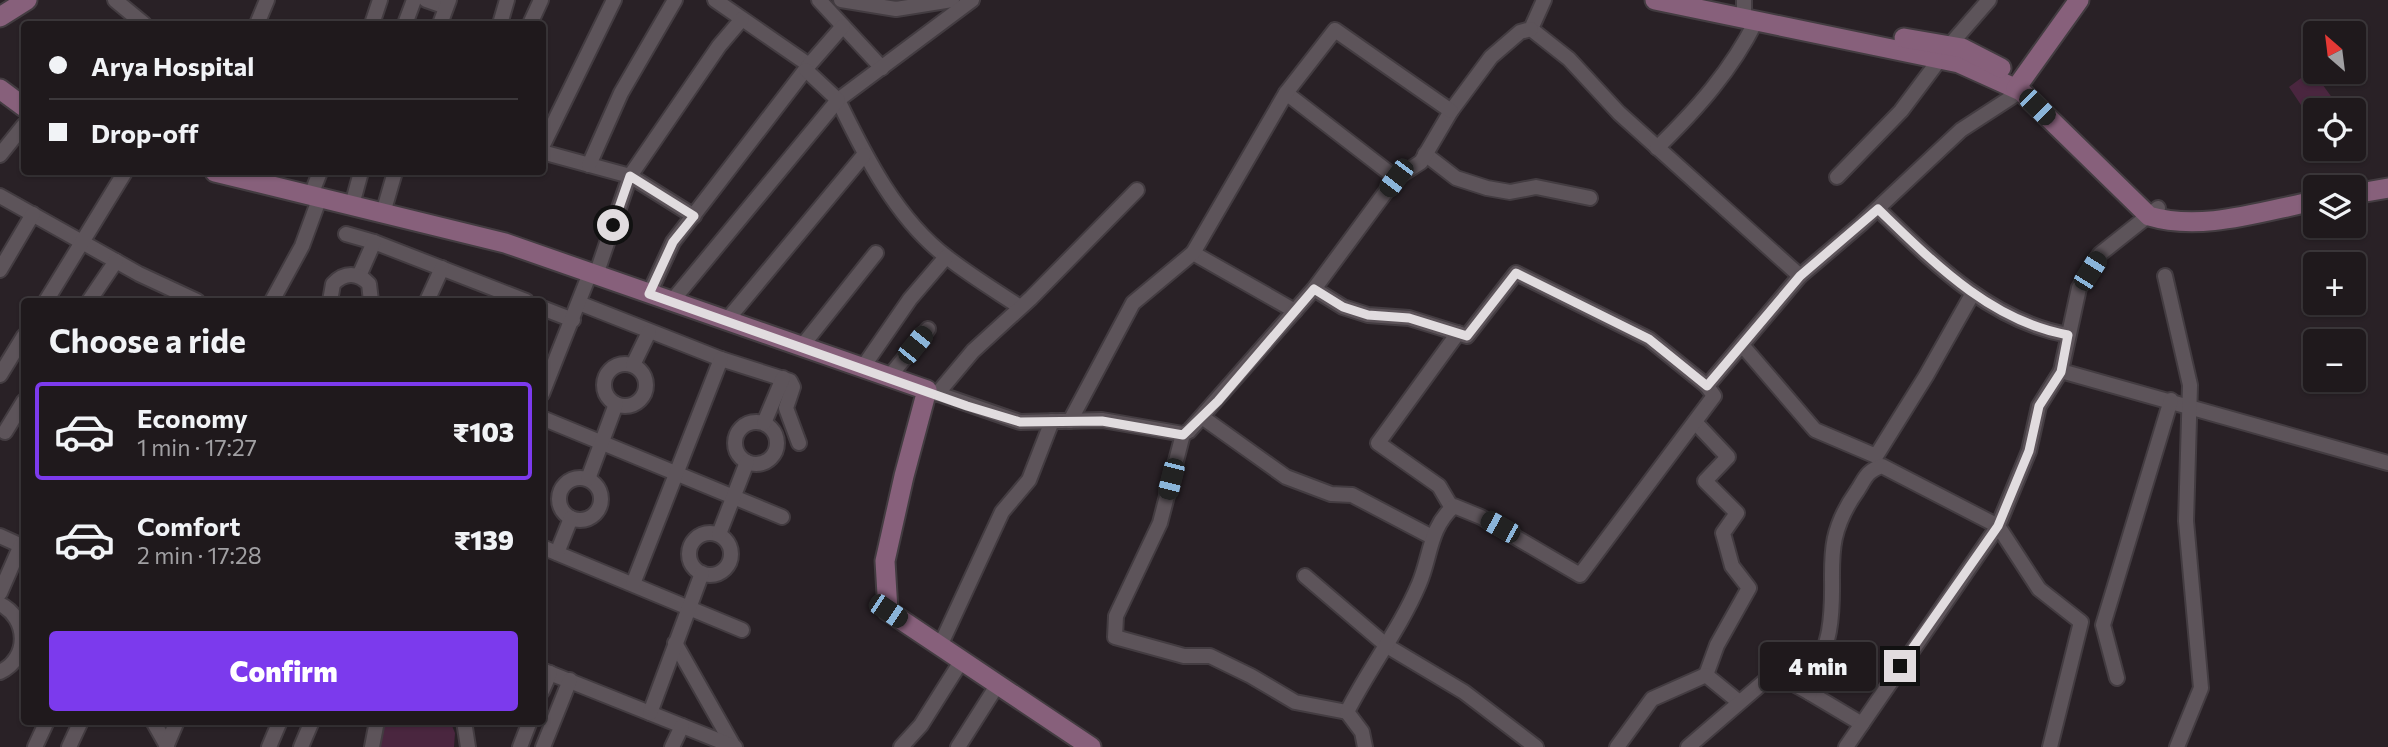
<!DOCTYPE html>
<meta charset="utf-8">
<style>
body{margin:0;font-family:Commissioner,sans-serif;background:#272225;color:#f1f3f6;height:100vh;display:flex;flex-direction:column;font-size:26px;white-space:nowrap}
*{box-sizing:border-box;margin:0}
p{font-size:23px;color:#a1a0a3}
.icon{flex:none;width:38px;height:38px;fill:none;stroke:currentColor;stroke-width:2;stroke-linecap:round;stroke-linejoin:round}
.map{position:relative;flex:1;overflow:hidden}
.side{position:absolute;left:21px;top:298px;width:525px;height:427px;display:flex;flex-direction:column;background:#1f191c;border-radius:7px;box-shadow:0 2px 5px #0004,0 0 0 2px #3c383b}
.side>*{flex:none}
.guide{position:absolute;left:21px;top:21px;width:525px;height:154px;border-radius:7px;box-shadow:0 2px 5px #0004,0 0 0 2px #3c383b;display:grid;align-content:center;height:154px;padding:0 28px;background:#1f191c}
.needle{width:46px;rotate:332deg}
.tools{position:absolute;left:2303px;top:21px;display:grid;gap:14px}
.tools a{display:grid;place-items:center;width:63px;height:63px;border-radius:7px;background:#1f191c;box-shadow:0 2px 5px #0004,0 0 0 2px #3c383b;font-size:35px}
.end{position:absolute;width:32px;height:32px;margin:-16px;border:9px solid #e1dcdf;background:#111;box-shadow:0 0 0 4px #111}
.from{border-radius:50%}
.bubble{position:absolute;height:49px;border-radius:7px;background:#1f191c;box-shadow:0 2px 5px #0004,0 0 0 2px #3c383b;font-size:23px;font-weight:800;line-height:49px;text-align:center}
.car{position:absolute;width:21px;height:42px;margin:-21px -10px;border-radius:9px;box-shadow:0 0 5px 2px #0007;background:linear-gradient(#222 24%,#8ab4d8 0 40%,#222 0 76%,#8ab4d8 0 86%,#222 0)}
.guide b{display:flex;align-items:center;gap:24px;height:66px;font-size:26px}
.guide b+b{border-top:2px solid #3c383b}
.guide i{width:18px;height:18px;background:#f1f3f6}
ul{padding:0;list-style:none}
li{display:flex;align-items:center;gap:21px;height:98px;margin:0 14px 10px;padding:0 14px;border:4px solid transparent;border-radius:7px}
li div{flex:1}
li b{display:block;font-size:26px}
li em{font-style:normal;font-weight:800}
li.on{border-color:#7c3aed}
li>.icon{width:63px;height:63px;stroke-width:1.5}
h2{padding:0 28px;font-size:32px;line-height:84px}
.cta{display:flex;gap:14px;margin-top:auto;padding:14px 28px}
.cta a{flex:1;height:80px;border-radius:7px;background:#7c3aed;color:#fff;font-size:28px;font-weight:800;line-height:80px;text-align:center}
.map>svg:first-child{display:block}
.green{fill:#4a263f}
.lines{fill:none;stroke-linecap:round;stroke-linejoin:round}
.street-casing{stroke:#433c41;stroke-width:18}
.secondary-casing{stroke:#433c41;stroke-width:23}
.street{stroke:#5d545a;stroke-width:14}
.secondary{stroke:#87607b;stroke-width:19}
.route{stroke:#e1dcdf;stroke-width:9}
</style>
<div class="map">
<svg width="2388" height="747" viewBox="0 0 2388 747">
<rect width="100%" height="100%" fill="#292126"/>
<g class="green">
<path d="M2312,70L2341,110H2315V126L2289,87Z"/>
<path d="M384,721H450L455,733L454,747H380Z"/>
</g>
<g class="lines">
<g class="street-casing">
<g id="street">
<path d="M115,0L144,24"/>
<path d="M426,0L446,7"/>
<path d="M715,0L809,65"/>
<path d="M819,0L882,68"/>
<path d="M841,0L896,9L952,0"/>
<path d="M972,0L838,100C865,156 897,220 948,258C971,276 996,291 1020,307"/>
<path d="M1544,0L1531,29L1569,59L1619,113L1800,276L1861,224L1961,130L2021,91"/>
<path d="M1744,11V0"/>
<path d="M257,24L267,0"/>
<path d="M372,24L380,0"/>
<path d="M405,24L414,0"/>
<path d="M440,24L449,0"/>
<path d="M500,24L507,0"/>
<path d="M530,24L541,0"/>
<path d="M1949,46L1989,0"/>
<path d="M1286,93L1396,178"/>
<path d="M542,147L614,0"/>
<path d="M1657,148C1697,109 1731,71 1756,21"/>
<path d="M542,152L630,176L694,216"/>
<path d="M1425,154L1456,178L1487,188L1510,192L1536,187L1590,198"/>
<path d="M0,155L24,125"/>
<path d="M589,165L621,93L675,0"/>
<path d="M1837,177L1901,111L1940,59"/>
<path d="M311,195L320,172"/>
<path d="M0,196L139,274L197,301"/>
<path d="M352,205L361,172"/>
<path d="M2158,208L2100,254L2079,288L2061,371L2388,463"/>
<path d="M1878,209C1933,262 1990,321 2068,335"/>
<path d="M383,213L395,172"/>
<path d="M346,234L374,242L526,301"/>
<path d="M1193,253L1295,311"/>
<path d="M0,270L33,214"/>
<path d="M596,275L630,176L719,46L742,19"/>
<path d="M359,276L374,242"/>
<path d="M2165,276L2190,385L2186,521L2201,688L2177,747"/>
<path d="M1314,289L1343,307L1368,315L1409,318L1467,336L1516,273L1649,339L1707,386L1800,276"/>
<path d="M649,294L673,242L809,65L843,26"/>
<path d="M46,301L125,172"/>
<path d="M89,301L116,261"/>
<path d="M272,301L302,246L320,197"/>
<path d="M330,301L333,284C344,272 358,272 369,284L371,301"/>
<path d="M427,301L442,268"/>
<path d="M672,301L838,100L806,70"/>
<path d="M579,303L721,359L790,381L793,387L786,408L799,443"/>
<path d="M542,308L573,320"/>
<path d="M727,320L864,155"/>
<path d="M1742,345L1815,430L1876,456L1926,376L1973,293"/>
<path d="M802,346L876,253"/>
<circle cx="625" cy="385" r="21"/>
<path d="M633,365L649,332"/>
<path d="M863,367L910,299L946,257"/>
<path d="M0,375L24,336"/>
<path d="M889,377L928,329"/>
<path d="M927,390L1020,422L1102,420L1183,434L1189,431L1314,289L1396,178L1421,162L1451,111L1491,57L1520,32L1531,29"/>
<path d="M542,394L590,273"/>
<path d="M937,394L973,351L1031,298L1137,190"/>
<path d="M1202,417L1286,477L1331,494L1352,495L1432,537"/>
<path d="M542,418L782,517"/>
<path d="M1070,421L1133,303L1193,253L1286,93L1335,30L1451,111"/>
<circle cx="756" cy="443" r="21"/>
<path d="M1695,422L1728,457L1705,481L1737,513L1723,533L1732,566L1749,588L1717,645L1706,675"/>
<path d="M764,423L783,378"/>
<path d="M5,432L24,401"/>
<path d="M1183,434L1160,523L1116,616L1115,637L1184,656H1210L1251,676L1295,702L1347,712"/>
<circle cx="580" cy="499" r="21"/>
<path d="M588,479L616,404"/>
<path d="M1452,508L1439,486L1378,443L1458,333"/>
<circle cx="710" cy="554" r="21"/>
<path d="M719,534L747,462"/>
<path d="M0,536L24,547"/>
<path d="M542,547L742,630"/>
<path d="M557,553L571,518"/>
<path d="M1305,576L1387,646L1464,692L1536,747"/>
<path d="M633,584L721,359"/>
<path d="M0,593L21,545"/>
<path d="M0,604C28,618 30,658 0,672"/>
<path d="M675,643L734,747"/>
<path d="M940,646L1002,512L1029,480L1052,421"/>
<path d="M542,670L735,747"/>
<path d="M2117,678L2103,625L2171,400"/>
<path d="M542,691L550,673"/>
<path d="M650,713L702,573"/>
<path d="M153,721L167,746"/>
<path d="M464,721L468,747"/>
<path d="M1862,724L1810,693C1816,673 1825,652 1829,631C1839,575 1818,546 1857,491C1865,479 1866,471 1882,466L1998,526L2039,589L2081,622L2050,747"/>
<path d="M35,747L47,721"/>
<path d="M69,747L81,721"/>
<path d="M166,747L177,721"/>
<path d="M269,747L280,721"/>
<path d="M301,747L312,721"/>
<path d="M372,747L377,721"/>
<path d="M520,747L530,721"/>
<path d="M543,747L570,680"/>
<path d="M672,747L682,726"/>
<path d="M901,747L921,725L962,660"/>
<path d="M958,747L998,684"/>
<path d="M1365,747L1362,732L1347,712C1369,668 1400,629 1419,584C1431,556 1429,528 1454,506L1481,517L1580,575L1714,396L1707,386"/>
<path d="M1617,747L1652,699L1706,675L1739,702"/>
<path d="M1688,747L1774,673L1810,693"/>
<path d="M1846,747L1998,526L2029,451L2039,406L2061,371"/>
</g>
</g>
<g class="secondary-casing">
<g id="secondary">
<path d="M1655,0L1959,63L2021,91L2149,216C2202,232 2262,211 2315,201"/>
<path d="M0,17L27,0"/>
<path d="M1904,38L1962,48L2001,68"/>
<path d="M2016,88L2079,0"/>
<path d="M0,89L24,107"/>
<path d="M215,172L505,243L927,390L904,476L885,561L888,611L1091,747"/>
<path d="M2354,194L2388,188"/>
</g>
</g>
<use href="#street" class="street"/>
<use href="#secondary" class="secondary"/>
</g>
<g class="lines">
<path class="route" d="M613,225L630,176L694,216L673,242L649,294L967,406L1020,422L1102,421L1183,435L1218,401L1314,289L1343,307L1368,315L1409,318L1467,336L1516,273L1649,339L1707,386L1800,276L1878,209C1933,262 1990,321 2068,335L2061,372L2039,406L2029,451L1998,526L1900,666"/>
</g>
</svg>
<div class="tools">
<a><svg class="needle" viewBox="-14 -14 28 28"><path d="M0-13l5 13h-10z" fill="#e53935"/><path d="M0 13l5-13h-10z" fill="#a1a0a3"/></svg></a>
<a><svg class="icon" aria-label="locate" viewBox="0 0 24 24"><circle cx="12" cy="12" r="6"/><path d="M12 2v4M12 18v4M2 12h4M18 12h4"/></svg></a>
<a><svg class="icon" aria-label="layers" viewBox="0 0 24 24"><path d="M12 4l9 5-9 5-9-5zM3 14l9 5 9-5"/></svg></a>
<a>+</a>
<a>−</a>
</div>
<i class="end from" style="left:613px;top:225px"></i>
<i class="end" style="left:1900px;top:666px"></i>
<div class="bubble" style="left:1760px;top:642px;width:116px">4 min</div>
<i class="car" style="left:2037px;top:107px;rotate:135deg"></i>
<i class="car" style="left:1396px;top:178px;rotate:217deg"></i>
<i class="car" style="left:2090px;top:271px;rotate:32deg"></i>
<i class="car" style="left:915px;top:345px;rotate:39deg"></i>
<i class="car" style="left:1171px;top:479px;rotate:194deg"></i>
<i class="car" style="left:1500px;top:527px;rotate:299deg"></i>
<i class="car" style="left:888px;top:611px;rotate:124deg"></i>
<div class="guide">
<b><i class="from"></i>Arya Hospital</b>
<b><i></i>Drop-off</b>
</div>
<section class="side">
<h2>Choose a ride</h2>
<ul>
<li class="on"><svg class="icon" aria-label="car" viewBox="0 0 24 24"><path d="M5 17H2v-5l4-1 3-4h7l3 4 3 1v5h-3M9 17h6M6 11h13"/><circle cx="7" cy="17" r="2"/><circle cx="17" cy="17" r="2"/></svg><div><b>Economy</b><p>1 min · 17:27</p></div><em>₹103</em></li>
<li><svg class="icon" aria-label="car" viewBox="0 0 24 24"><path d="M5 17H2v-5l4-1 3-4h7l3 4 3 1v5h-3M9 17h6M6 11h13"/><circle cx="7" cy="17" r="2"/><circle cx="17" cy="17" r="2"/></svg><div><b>Comfort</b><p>2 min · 17:28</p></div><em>₹139</em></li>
</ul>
<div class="cta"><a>Confirm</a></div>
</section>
</div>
